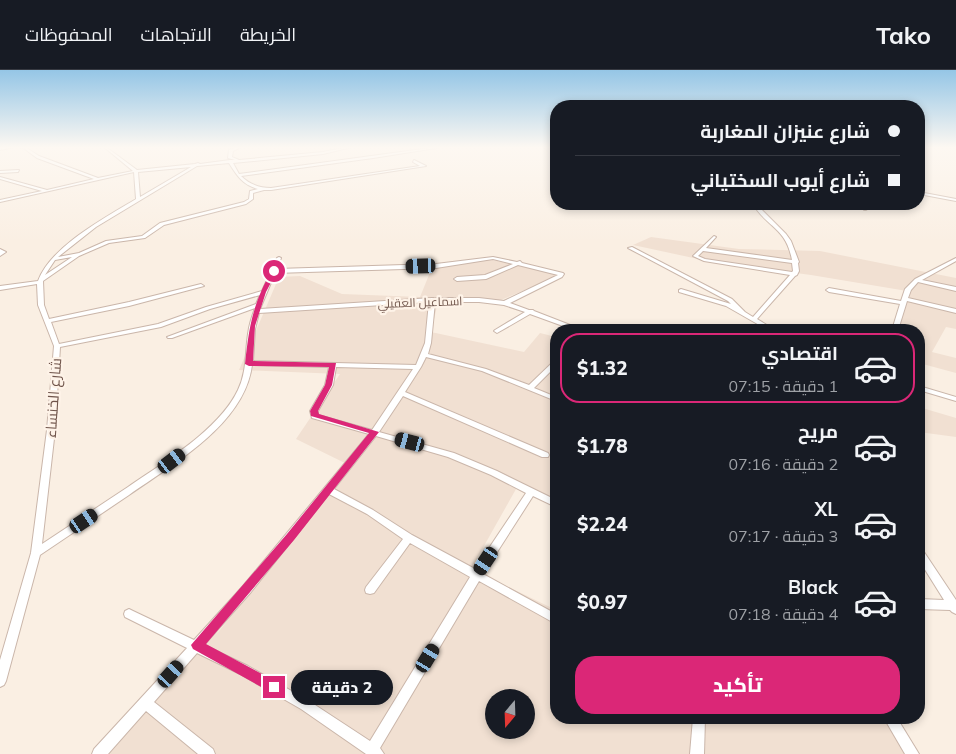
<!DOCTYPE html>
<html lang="ar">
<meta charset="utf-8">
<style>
body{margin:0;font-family:Mulish,Cairo,sans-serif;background:#20242c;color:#f1f3f6;direction:rtl;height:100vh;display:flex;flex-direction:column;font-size:19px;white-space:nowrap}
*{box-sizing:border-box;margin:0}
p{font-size:16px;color:#9ea1a6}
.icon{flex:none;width:28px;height:28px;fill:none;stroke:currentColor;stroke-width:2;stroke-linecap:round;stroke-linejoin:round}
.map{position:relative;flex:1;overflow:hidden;direction:ltr}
.drawer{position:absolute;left:550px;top:254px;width:375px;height:400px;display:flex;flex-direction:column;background:#171b24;border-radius:20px;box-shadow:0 2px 8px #0003;direction:rtl}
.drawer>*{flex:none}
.banner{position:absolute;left:550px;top:30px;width:375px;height:110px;border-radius:20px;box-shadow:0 2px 8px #0003;direction:rtl;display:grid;align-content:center;height:110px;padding:0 25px;background:#171b24}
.needle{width:32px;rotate:199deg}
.controls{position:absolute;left:485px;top:619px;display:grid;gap:10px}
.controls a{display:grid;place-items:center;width:50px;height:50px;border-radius:50%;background:#171b24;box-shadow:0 2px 8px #0003;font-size:25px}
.end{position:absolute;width:22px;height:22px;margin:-11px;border:6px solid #db2777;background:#fff;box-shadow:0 0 0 2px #fff}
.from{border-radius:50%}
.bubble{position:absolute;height:35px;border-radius:18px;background:#171b24;box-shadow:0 2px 8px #0003;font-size:16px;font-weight:800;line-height:35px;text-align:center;direction:rtl}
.car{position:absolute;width:15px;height:30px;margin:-15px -8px;border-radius:6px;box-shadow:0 0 4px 1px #0007;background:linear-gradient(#222 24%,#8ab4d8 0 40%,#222 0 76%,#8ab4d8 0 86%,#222 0)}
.banner b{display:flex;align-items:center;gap:18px;height:48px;font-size:19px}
.banner b+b{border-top:1px solid #363941}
.banner i{width:12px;height:12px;background:#f1f3f6}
ul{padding:9px 0 0;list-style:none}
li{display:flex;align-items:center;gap:15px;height:70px;margin:0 10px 8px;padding:0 15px;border:2px solid transparent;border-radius:20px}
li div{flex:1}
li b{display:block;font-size:19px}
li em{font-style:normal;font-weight:800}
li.selected{border-color:#db2777}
li>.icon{width:45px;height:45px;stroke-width:1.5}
.button{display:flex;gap:10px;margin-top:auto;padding:10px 25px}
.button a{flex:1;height:58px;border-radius:20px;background:#db2777;color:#fff;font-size:20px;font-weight:800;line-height:58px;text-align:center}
header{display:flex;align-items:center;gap:30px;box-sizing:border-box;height:70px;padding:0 25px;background:#171b24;border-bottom:1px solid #363941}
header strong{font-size:24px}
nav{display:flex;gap:28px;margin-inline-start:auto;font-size:18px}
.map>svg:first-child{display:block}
.residential{fill:#f1e0d2;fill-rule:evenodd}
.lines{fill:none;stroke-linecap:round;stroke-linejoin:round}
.street-casing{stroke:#cab6aa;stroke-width:2}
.street{fill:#fff;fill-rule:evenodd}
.route{fill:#db2777}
.labels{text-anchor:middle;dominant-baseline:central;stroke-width:4.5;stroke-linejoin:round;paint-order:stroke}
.far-street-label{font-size:12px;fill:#70554b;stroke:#fef3e8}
.street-label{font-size:15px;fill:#70554b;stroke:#fef3e8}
</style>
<header>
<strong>Tako</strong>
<nav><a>الخريطة</a><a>الاتجاهات</a><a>المحفوظات</a></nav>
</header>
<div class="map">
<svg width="956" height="684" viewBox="0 0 956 684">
<rect width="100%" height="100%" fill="#faefe3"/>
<g class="residential">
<path d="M651,167L739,179L820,181L956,208V259L946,257L932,282L956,288V303L919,293V260H898L907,221L811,205L712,192L633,175Z"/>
<path d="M487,189L564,204L501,230L439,228L431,262L524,282L540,263L556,267V431L520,412L471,499L556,540V648H897L917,684H103L138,630L219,561L351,396L296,369L340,304L239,300L279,207L300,206L342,224L420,227L433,195ZM494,628H526V660H494Z"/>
<path d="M919,337L956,348V367L919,362Z"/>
</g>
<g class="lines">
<g class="street-casing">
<g id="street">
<path d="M9,77H14L0,80V78Z"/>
<path d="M22,77H25L39,86L98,108L133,101L104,77H106L137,100L195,94L198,93L200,94L230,90H235L228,88L229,80L237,77H241L233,81L232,87L239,90L323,82L348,77H352L323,84L233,93L239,104L437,77L436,78L373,88L241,106C249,114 259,118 271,118L420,96L413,92L414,90L426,96L271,120H264L253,123V129L246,134L164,155L145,168L109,173L79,186L43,211L44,235L49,249L129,232L201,214L204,216L129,236L51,252L59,274L158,254L206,237L262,221L277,188L279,187L281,188L277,199L436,194L493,187L517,192L520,191L522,193L563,203L564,204L562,207L510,233L529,240H533L534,241L583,260H574L530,244L497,263L494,261L495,260L525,242L504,235L479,232H435L431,273L428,284L486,299L529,315L554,291L556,290V296L534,318L556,327V331L482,301L426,287L421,297L405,322L548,383L549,385L548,387H542L403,326L379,362L454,383L497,401L556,430V437L533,426L483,504L556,544V554L479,511L380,678L384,684H366L301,639L240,604L197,583L154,632L213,679L215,684H198L146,641L108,684H92L94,679L187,578L125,547L124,544L125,541L129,539L133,541L194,570L243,516L369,364L312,348L310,341L325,315L329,297L252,295C245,354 173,394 129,425C99,445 70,465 40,485L6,611L4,615L0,617V590L31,483L47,360L54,276L38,235L37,214L0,220V216L38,211C51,176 105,148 136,129L134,102L0,132V130L42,121L0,109V107L47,120L94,109L37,88ZM229,93C237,106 243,115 258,119L250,121L249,129L244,132L160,153L142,166L106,171L79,183L58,187L96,157L197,96ZM191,97L140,127L138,102ZM72,187L45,205L55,190ZM493,189L513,194L485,205L457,207L454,209L457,211L486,209L518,195L558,205L504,231L479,228H432L260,239L275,203L436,198ZM260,225L256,234L167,267L168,268H172L255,238C252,246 249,255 248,264C245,283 247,301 238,320C219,360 164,392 128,417C99,436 71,455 42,474L55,360L60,277L161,257L210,239ZM429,232L425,273L416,295L253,291L255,259L259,243ZM336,297L413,299L372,360L318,345V341L333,315ZM376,366L448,387L491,405L526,423L475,499L412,465L373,440L334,419ZM329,424L367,444L403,469L366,517L365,520L366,523L370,524L374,523L410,473L470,507L370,671L309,631L248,596L204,575L251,522Z"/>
<path d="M19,100L18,102L0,103V101Z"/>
<path d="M919,122L956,129V131L919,124Z"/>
<path d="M753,134H757L760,138L786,164L791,171L799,192L798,193L799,201L797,205L795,206L757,249L775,260H768L726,236L679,222V220L681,219L731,234L728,231L628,178L632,177L732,229L745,242L753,247L790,205L704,191L693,186L714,166L716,167L706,178L792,190C786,157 767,158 753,134ZM703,181L792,193L793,201L792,202L705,189L698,186Z"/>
<path d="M871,134H875L866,140H864V138Z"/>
<path d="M0,179L6,182L0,186Z"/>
<path d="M956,188V191L922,210L956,217V221L918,212L911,220L908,228L956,239V243L907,231L898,260H892L900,234L829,222L826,220L829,218L901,231L905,219L915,209Z"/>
<path d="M919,316L956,327V331L919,320Z"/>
<path d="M919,478L922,479L956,530V544L952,542L950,540L919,539V529L944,530L919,490Z"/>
<path d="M693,648H705L704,684H690Z"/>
<path d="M884,648H897L919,684H905Z"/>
</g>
</g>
<use href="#street" class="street"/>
</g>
<linearGradient id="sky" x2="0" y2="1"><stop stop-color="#95c6e6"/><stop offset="0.45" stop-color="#fdf8f2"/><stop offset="1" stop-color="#fdf8f2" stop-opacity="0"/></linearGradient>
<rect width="956" height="172" fill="url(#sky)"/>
<path class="route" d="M272,200L277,201L266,222L255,256L253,291L336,293L332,315L318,341L319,344L379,362L294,470L206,574L279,613L281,617L279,622L274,624L193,579L191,575L287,464L369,363L311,346L310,341L325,315L329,297L249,296L245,294C249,256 253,233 272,200Z"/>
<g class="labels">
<g class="far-street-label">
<text transform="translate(420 232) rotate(-2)">اسماعيل العقيلي</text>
</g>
<g class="street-label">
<text transform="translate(53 328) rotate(-86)">شارع الخنساء</text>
</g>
</g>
</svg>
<div class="controls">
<a><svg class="needle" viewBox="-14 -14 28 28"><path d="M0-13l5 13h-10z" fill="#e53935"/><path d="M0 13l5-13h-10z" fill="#9ea1a6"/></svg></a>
</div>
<i class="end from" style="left:274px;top:201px"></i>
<i class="end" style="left:274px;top:617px"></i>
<div class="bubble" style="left:291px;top:600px;width:102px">2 دقيقة</div>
<i class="car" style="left:421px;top:196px;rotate:268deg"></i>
<i class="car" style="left:410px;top:372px;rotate:285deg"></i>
<i class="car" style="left:172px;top:391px;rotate:53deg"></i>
<i class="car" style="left:84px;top:451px;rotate:56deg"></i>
<i class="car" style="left:486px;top:491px;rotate:214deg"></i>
<i class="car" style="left:428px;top:588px;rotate:31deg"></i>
<i class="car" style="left:171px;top:604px;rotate:42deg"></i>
<div class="banner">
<b><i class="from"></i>شارع عنيزان المغاربة</b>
<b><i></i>شارع أيوب السختياني</b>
</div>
<section class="drawer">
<ul>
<li class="selected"><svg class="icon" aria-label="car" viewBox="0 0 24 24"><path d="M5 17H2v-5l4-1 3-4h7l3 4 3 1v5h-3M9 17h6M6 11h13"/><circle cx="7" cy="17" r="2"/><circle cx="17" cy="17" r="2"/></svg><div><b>اقتصادي</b><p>1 دقيقة · 07:15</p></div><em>$1.32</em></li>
<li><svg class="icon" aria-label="car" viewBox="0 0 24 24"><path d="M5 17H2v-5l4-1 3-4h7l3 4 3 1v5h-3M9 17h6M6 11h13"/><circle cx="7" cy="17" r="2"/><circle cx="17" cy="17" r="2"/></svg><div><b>مريح</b><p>2 دقيقة · 07:16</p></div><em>$1.78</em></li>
<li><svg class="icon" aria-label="car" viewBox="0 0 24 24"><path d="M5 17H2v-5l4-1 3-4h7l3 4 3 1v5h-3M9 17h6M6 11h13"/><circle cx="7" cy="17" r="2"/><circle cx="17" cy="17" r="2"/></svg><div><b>XL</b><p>3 دقيقة · 07:17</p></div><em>$2.24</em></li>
<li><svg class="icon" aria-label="car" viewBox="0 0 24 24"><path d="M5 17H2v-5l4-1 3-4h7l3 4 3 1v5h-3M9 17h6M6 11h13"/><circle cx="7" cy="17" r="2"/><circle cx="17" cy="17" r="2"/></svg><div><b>Black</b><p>4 دقيقة · 07:18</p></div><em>$0.97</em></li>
</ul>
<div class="button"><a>تأكيد</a></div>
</section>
</div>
